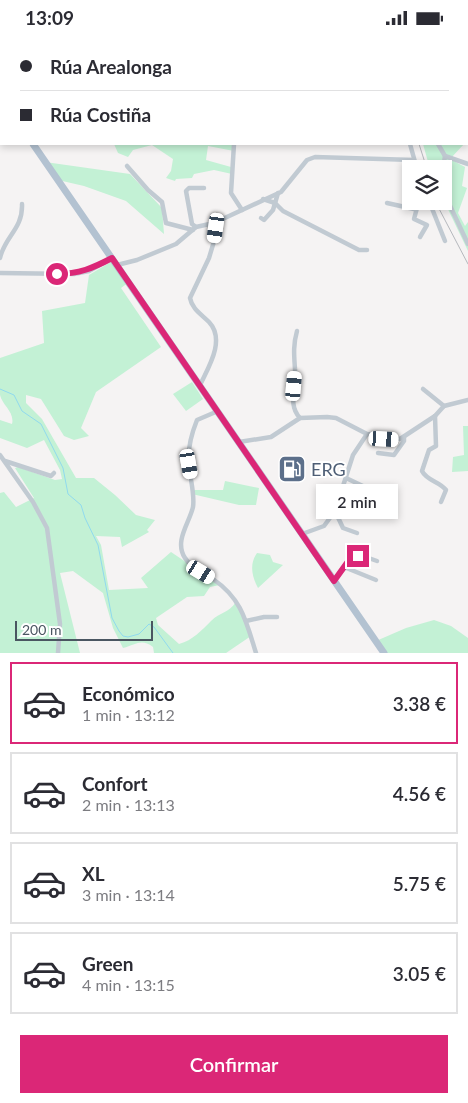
<!DOCTYPE html>
<html lang="es">
<meta charset="utf-8">
<style>
body{margin:0;font-family:Lato,sans-serif;background:#f2f2f3;color:#2b2b33;height:100vh;display:flex;flex-direction:column;font-size:19px;white-space:nowrap}
*{box-sizing:border-box;margin:0}
p{font-size:16px;color:#7c7c81}
.icon{flex:none;width:28px;height:28px;fill:none;stroke:currentColor;stroke-width:2;stroke-linecap:round;stroke-linejoin:round}
.map{position:relative;height:618px;overflow:hidden}
.panel{display:flex;flex-direction:column;background:#fff;flex:1}
.panel>*{flex:none}
.hud{position:absolute;left:0px;top:0px;width:469px;height:110px;box-shadow:0 2px 8px #0003;display:grid;align-content:center;height:110px;padding:0 20px;background:#fff}
.fabs{position:absolute;left:402px;top:125px;display:grid;gap:10px}
.fabs a{display:grid;place-items:center;width:50px;height:50px;border-radius:0px;background:#fff;box-shadow:0 2px 8px #0003;font-size:25px}
.scale{position:absolute;left:15px;bottom:12px;width:138px;box-sizing:border-box;padding-left:5px;border:2px solid #4a5661;border-top:0;font-size:14px;line-height:18px;white-space:nowrap;color:#4a5661;-webkit-text-stroke:4px #fff;paint-order:stroke}
.end{position:absolute;width:22px;height:22px;margin:-11px;border:6px solid #db2777;background:#fff;box-shadow:0 0 0 2px #fff}
.from{border-radius:50%}
.bubble{position:absolute;height:35px;border-radius:0px;background:#fff;box-shadow:0 2px 8px #0003;font-size:16px;font-weight:600;line-height:35px;text-align:center}
.car{position:absolute;width:15px;height:30px;margin:-15px -8px;border-radius:6px;box-shadow:0 0 4px 1px #0007;background:linear-gradient(#fff 24%,#345 0 40%,#fff 0 76%,#345 0 86%,#fff 0)}
.hud b{display:flex;align-items:center;gap:18px;height:48px;font-size:19px}
.hud b+b{border-top:1px solid #e1e1e2}
.hud i{width:12px;height:12px;background:#2b2b33}
ul{padding:9px 0 0;list-style:none}
li{display:flex;align-items:center;gap:15px;height:82px;margin:0 10px 8px;padding:0 10px;border:2px solid #e1e1e2;border-radius:0px}
li div{flex:1}
li b{display:block;font-size:19px}
li em{font-style:normal;font-weight:600}
li.selected{border-color:#db2777}
li>.icon{width:45px;height:45px;stroke-width:1.5}
.primary-button{display:flex;gap:10px;margin-top:auto;padding:10px 20px}
.primary-button a{flex:1;height:58px;border-radius:0px;background:#db2777;color:#fff;font-size:20px;font-weight:600;line-height:58px;text-align:center}
.status{display:flex;justify-content:space-between;align-items:center;height:35px;padding:0 25px;background:#fff;direction:ltr}
.status svg{height:14px;fill:currentColor}
.map>svg:first-child{display:block}
.green{fill:#c3f1d5}
.lines{fill:none;stroke-linecap:round;stroke-linejoin:round}
.stream{stroke:#90daee;stroke-width:1}
.river{stroke:#90daee;stroke-width:9}
.street{stroke:#c1cad2;stroke-width:4.5}
.secondary{stroke:#c1cbd6;stroke-width:6}
.primary{stroke:#b3c2d1;stroke-width:7}
.rail{stroke:#b5b8bd;stroke-width:1}
.route{stroke:#db2777;stroke-width:6}
.labels{text-anchor:middle;dominant-baseline:central;stroke-width:4;stroke-linejoin:round;paint-order:stroke}
.service-label{font-size:18px;fill:#4e5e75;stroke:#fff;text-anchor:start}
</style>
<div class="status"><b>13:09</b><svg viewBox="0 0 49 12"><path d="M0 12V9h3v3zM5 12V6h3v6zM10 12V3h3v9zM15 12V0h3v12zM26 1h20v11H26zM47 4h2v5h-2z"/></svg></div>
<div class="map">
<svg width="468" height="618" viewBox="0 0 468 618">
<rect width="100%" height="100%" fill="#f5f3f3"/>
<g class="green">
<path d="M114,109H233L234,116L208,111L206,125L231,132L232,139L214,135L194,139L192,143L176,144L175,146L166,143L171,136L173,124L152,110L133,115L128,122L118,118Z"/>
<path d="M423,109H464L450,124L465,132L462,151L467,153L458,178L465,191L468,187V216L444,166V134H430Z"/>
<path d="M45,127L130,139L162,173L164,199L126,166L84,151L58,145Z"/>
<path d="M114,225L129,247L121,253L161,312L96,357L81,393L89,401L74,405L64,401L41,364L26,360V368L42,384L76,443H94L115,460L136,480L155,485L147,495L149,497L122,512L120,502L96,501L101,510L109,555L148,553L141,543L171,517L220,550L210,552L204,561L187,562L156,583L158,590L179,609C193,605 201,596 211,586C220,577 229,578 236,567L251,601L226,618H154L153,612C141,603 136,610 123,613L113,593L103,558L73,536L60,538L80,618H0V458L4,457L16,472L34,463L15,433L18,432L55,445L62,444L60,435L44,405L27,413L0,403V385L12,389C15,377 2,370 0,360C0,349 0,334 0,323L44,308L42,276L85,268L89,240Z"/>
<path d="M192,347L203,364L186,376L173,359Z"/>
<path d="M463,391H468V436L452,437L453,422L464,420Z"/>
<path d="M225,446L259,453L256,470H239L192,459V455H223Z"/>
<path d="M257,518L270,520L273,527L283,530L258,553C252,542 249,529 257,518Z"/>
<path d="M434,585L451,591L468,603V618H384L376,606L406,593Z"/>
</g>
<g class="lines">
<path class="stream" d="M0,354L14,360L22,376L41,389L63,433L68,459L81,470L85,483L98,510L112,583L119,596L123,601L128,602L139,599L149,589L154,592L173,618"/>
<g class="river">
<path d="M171,0V1"/>
<path d="M0,77L1,79"/>
</g>
<g class="street">
<path d="M24,0V1"/>
<path d="M366,0L370,1"/>
<path d="M442,0V1"/>
<path d="M207,1L208,0"/>
<path d="M0,55L1,54"/>
<path d="M234,109L231,158L242,175"/>
<path d="M410,109L417,134"/>
<path d="M438,109L445,121L443,134"/>
<path d="M445,121L468,129"/>
<path d="M127,131L148,155L162,167L166,188L193,195"/>
<path d="M444,158L468,209"/>
<path d="M263,164L275,168L283,176L359,215H367"/>
<path d="M429,166L445,206"/>
<path d="M387,168L414,174L430,168"/>
<path d="M417,173L414,184L427,190L420,202"/>
<path d="M261,183L264,185L273,175L278,158"/>
<path d="M196,192L192,189L186,156L189,153H204"/>
<path d="M0,223C5,201 23,194 22,169"/>
<path d="M117,230L137,225L176,209L196,192L214,188L281,157L307,125L315,122L414,125"/>
<path d="M0,238L74,239L89,236L112,223"/>
<path d="M297,296C293,310 294,320 295,334C297,351 287,370 300,383"/>
<path d="M200,350C208,333 226,305 209,287C201,279 192,274 190,263L209,223L215,203L216,187"/>
<path d="M423,354L444,371"/>
<path d="M218,376L197,385C191,400 187,414 189,430C190,444 195,459 193,472C189,489 174,506 185,523C191,533 204,538 213,544C242,564 246,586 256,618"/>
<path d="M435,381L436,411L429,415L422,436C427,446 439,446 446,455L441,467"/>
<path d="M239,407L271,402L300,383L327,382L336,383L367,399L400,404L435,381L444,371L468,365"/>
<path d="M378,418L394,420L404,406V402"/>
<path d="M0,420L33,467L47,493L60,589L58,618"/>
<path d="M5,426L51,441L54,438"/>
<path d="M346,443L367,453L387,456"/>
<path d="M335,476L343,493L357,498"/>
<path d="M302,499L324,491L335,476L353,420L367,399"/>
<path d="M344,532L376,545"/>
<path d="M334,546L353,522L363,521L377,526"/>
<path d="M246,586L264,582H277"/>
</g>
<path class="secondary" d="M409,0L411,1"/>
<g class="primary">
<path d="M0,62L1,63"/>
<path d="M33,109L384,618"/>
</g>
<g class="rail">
<path d="M388,0V1"/>
<path d="M419,109L427,134"/>
<path d="M435,166L468,229"/>
</g>
</g>
<g class="lines">
<path class="route" d="M57,239C79,239 93,233 112,223L334,546L349,525L358,521"/>
</g>
<defs>
<g id="fuel-square" transform="scale(1.4375)"><rect x="-9" y="-9" width="18" height="18" rx="4" fill="#5c6f8a" stroke="#fff"/><path d="M-5.5-6h7V0h2V4h1.3V-2.5L3-4.5l.8-.8L6-3V5H2.5V1h-1V6h-7ZM-4.2-4.7v3.2H.2V-4.7Z" fill="#fff"/></g>
</defs>
<g fill-rule="evenodd">
<use href="#fuel-square" x="292" y="434"/>
</g>
<g class="labels">
<g class="service-label">
<text x="311" y="434">ERG</text>
</g>
</g>
</svg>
<div class="fabs">
<a><svg class="icon" aria-label="layers" viewBox="0 0 24 24"><path d="M12 4l9 5-9 5-9-5zM3 14l9 5 9-5"/></svg></a>
</div>
<div class="scale">200 m</div>
<i class="end from" style="left:57px;top:239px"></i>
<i class="end" style="left:358px;top:521px"></i>
<div class="bubble" style="left:316px;top:449px;width:82px">2 min</div>
<i class="car" style="left:216px;top:193px;rotate:188deg"></i>
<i class="car" style="left:294px;top:351px;rotate:5deg"></i>
<i class="car" style="left:384px;top:404px;rotate:93deg"></i>
<i class="car" style="left:189px;top:429px;rotate:170deg"></i>
<i class="car" style="left:201px;top:537px;rotate:121deg"></i>
<div class="hud">
<b><i class="from"></i>Rúa Arealonga</b>
<b><i></i>Rúa Costiña</b>
</div>
</div>
<section class="panel">
<ul>
<li class="selected"><svg class="icon" aria-label="car" viewBox="0 0 24 24"><path d="M5 17H2v-5l4-1 3-4h7l3 4 3 1v5h-3M9 17h6M6 11h13"/><circle cx="7" cy="17" r="2"/><circle cx="17" cy="17" r="2"/></svg><div><b>Económico</b><p>1 min · 13:12</p></div><em>3.38 €</em></li>
<li><svg class="icon" aria-label="car" viewBox="0 0 24 24"><path d="M5 17H2v-5l4-1 3-4h7l3 4 3 1v5h-3M9 17h6M6 11h13"/><circle cx="7" cy="17" r="2"/><circle cx="17" cy="17" r="2"/></svg><div><b>Confort</b><p>2 min · 13:13</p></div><em>4.56 €</em></li>
<li><svg class="icon" aria-label="car" viewBox="0 0 24 24"><path d="M5 17H2v-5l4-1 3-4h7l3 4 3 1v5h-3M9 17h6M6 11h13"/><circle cx="7" cy="17" r="2"/><circle cx="17" cy="17" r="2"/></svg><div><b>XL</b><p>3 min · 13:14</p></div><em>5.75 €</em></li>
<li><svg class="icon" aria-label="car" viewBox="0 0 24 24"><path d="M5 17H2v-5l4-1 3-4h7l3 4 3 1v5h-3M9 17h6M6 11h13"/><circle cx="7" cy="17" r="2"/><circle cx="17" cy="17" r="2"/></svg><div><b>Green</b><p>4 min · 13:15</p></div><em>3.05 €</em></li>
</ul>
<div class="primary-button"><a>Confirmar</a></div>
</section>
